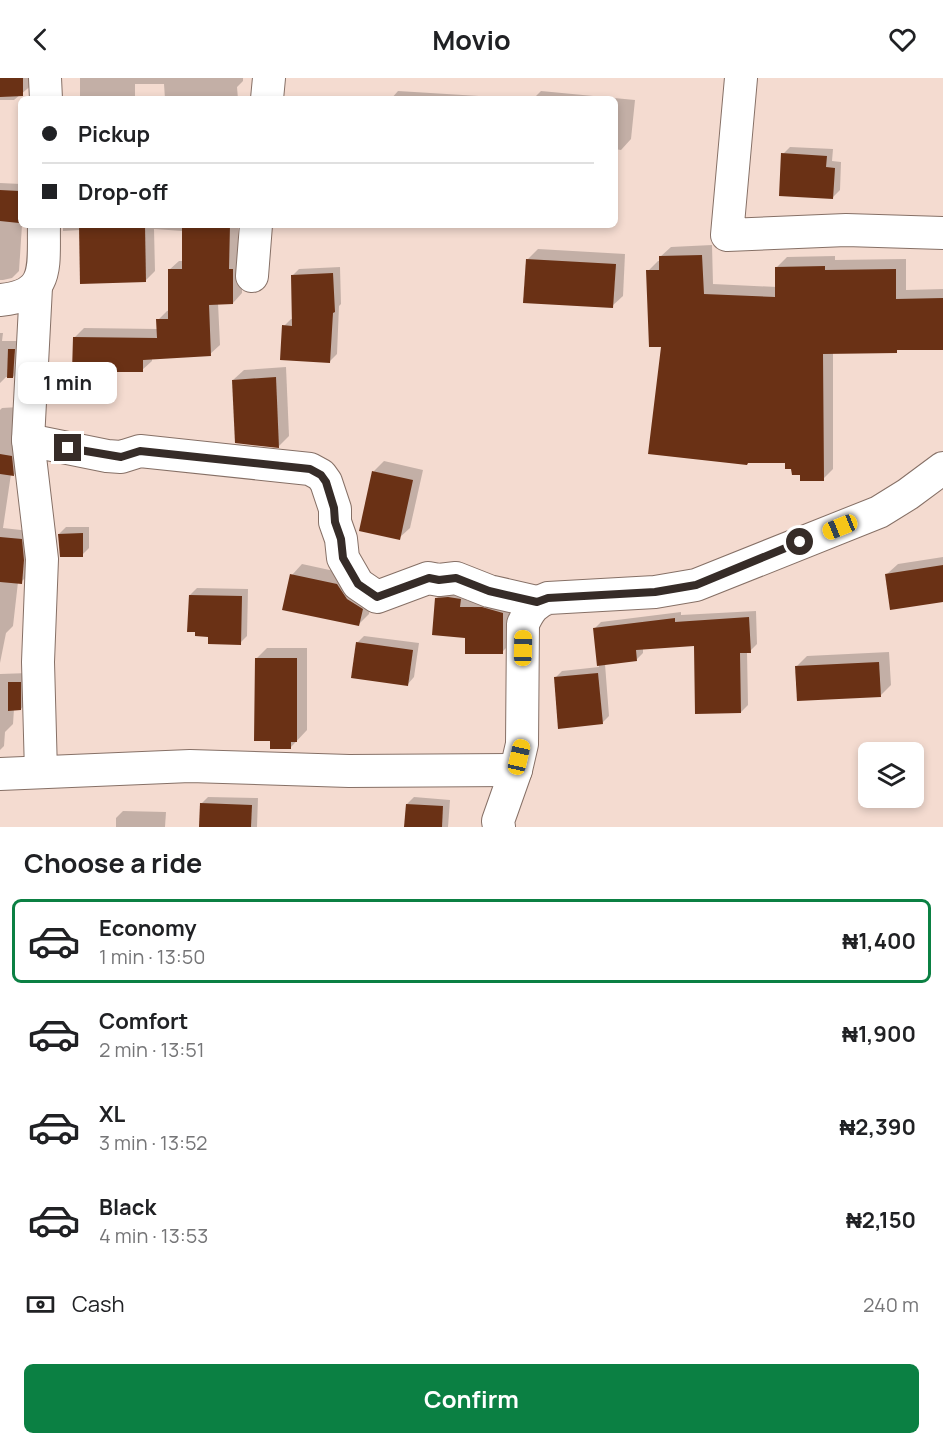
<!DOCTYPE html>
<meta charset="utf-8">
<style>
body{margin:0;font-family:Manrope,sans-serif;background:#f2f2f2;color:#202124;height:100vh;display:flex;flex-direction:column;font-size:22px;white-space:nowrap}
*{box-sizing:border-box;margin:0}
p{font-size:20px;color:#757577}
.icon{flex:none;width:33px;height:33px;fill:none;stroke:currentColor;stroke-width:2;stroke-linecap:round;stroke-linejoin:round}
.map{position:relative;height:749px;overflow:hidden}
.details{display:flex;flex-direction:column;background:#fff;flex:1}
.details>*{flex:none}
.top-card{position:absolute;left:18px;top:18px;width:600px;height:132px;border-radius:9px;box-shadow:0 3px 9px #0003;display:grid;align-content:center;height:132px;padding:0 24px;background:#fff}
.fabs{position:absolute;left:858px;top:664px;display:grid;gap:12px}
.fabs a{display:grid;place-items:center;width:66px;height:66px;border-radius:9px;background:#fff;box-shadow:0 3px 9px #0003;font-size:30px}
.end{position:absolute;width:27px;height:27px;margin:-14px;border:8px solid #362c28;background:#fff;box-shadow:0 0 0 3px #fff}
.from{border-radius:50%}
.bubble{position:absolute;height:42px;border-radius:9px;background:#fff;box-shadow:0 3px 9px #0003;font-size:20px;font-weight:700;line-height:42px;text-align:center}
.car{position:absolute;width:18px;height:36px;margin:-18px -9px;border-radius:8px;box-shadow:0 0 4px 2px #0007;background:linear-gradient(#f5c518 24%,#345 0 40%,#f5c518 0 76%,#345 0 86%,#f5c518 0)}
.top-card b{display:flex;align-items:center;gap:21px;height:57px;font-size:22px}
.top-card b+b{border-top:2px solid #e0e0e0}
.top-card i{width:15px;height:15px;background:#202124}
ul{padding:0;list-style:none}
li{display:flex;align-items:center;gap:18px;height:84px;margin:0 12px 9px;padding:0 12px;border:3px solid transparent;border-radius:9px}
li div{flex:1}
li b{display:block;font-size:22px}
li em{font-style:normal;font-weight:700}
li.current{border-color:#0b8043}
li>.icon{width:54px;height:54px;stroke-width:1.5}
h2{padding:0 24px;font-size:27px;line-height:72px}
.pay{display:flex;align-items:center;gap:15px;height:66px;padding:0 24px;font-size:22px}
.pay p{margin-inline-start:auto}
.button{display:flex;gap:12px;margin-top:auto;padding:12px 24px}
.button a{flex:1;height:69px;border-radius:9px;background:#0b8043;color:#fff;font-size:24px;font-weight:700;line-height:69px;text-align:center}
header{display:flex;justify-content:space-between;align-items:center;height:78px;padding:0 24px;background:#fff;font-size:27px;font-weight:700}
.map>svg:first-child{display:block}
.shadow{fill:#0003}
.building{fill:#6a3115}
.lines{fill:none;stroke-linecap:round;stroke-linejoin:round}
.minor-casing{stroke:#867066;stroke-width:34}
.minor{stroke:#fff;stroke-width:32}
.route{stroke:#362c28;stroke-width:8}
</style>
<header><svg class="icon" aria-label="back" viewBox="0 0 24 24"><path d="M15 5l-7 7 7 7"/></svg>Movio<svg class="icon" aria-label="heart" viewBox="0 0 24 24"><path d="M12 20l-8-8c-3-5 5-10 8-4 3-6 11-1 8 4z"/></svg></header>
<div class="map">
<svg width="943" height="749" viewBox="0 0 943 749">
<rect width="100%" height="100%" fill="#f4dbd0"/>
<g class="shadow">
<path d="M0,0H33V6L14,22H0Z"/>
<path d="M80,0H243V3L237,9L238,21H165L164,6H135V21H80Z"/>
<path d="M398,13L495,19L494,21H391Z"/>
<path d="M541,13L635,22L631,61L621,72L615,71V21H533Z"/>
<path d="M790,69L833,71L832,83L841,84L840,112L833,119L783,76Z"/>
<path d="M0,105L21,106L22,147L19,193L12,200L3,202H0Z"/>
<path d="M63,147H238V182H242V215L233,225H218L220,267L210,276L152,280V283L142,292L74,260L84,250L158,251V242L167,233L170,232L169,192L179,183H183V153L154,151L155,193L145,203L80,152L63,153Z"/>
<path d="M712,167L713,206L777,209V189L787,179L835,178V182L906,181V212L943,211V270L833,275V391L823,401L802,395L793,389L663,267L648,193L658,183H661L660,179L671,169Z"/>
<path d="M538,171L625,176L623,218L612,228L527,182Z"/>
<path d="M340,189L341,226L339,228L337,276L330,283L284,248L291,241H294L292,198L299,191Z"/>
<path d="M0,255H3L2,263H23L22,290L13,299H6L0,305Z"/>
<path d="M286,289L289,358L279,368L233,302L244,292Z"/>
<path d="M19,329L23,387L14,397L11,396L3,450L30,453V495L21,504H18L13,548L6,555L0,585V332L2,330Z"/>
<path d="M384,383L423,392L410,450L399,460L374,393Z"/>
<path d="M66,449H89V470L82,477L59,456Z"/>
<path d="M943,479V522L887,496L898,486Z"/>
<path d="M302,486L348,496L372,520L369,536L358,547L292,497Z"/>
<path d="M197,510L248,511L247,558L240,565L210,557L190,517Z"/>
<path d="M444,513L467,515V523H489L510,528L509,567L502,574L467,559L437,520Z"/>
<path d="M756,533L757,566L750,573L747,574L748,627L741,634L695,567L643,570V575L636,582L605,586L609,638L602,645L555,600L562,593L599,589L594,551L601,544L681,534V537Z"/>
<path d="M364,558L419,565L414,599L407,607L357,565Z"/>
<path d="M267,570H307V652L291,669L256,581Z"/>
<path d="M889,574L891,607L880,618L796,589L807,578Z"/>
<path d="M29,595L30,621L21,631H14L13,646L5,654L4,668L0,672V596Z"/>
<path d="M208,719L258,720L257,749H200L201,726Z"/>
<path d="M414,719L450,722L448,749H406L407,726Z"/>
<path d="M123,733L166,734L165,749H116V740Z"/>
</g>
<g class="building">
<path d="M0,0H23V18L0,19Z"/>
<path d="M781,75L827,78L826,89L835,90L833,121L779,118Z"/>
<path d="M0,112L20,113L19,145L0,143Z"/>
<path d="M79,147H145L146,204L80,206Z"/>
<path d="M182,147H230L229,191H233V226L209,227L211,278L143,282V294H72L73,259L157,260L156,241H168V191H182Z"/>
<path d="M702,177L704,216L775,219V189L825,188V192L896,191V221L943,220V272H897V275L823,276L824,403H800V397H792L791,391H785V385H748L747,387L648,376L661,269H649L646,192H659V178Z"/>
<path d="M526,181L616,186L613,230L523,225Z"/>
<path d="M333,195L335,234L333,235L330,285L280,282L282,247L292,248L291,197Z"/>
<path d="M8,271H15L13,300H7Z"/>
<path d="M276,299L279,370L235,365L232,302Z"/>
<path d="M0,376L12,378L14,398L0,396Z"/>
<path d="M372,393L413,402L400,462L359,453Z"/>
<path d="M83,455V479H60L58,456Z"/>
<path d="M0,459L22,461L24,482L22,506L0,504Z"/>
<path d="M943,487V524L890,532L885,496Z"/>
<path d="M290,496L337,506L347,521L363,531L359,548L282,532Z"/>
<path d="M189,517L242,518L241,567L208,566V559L195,558V554H187Z"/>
<path d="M448,519L461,521L460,529H482L503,535V576H465V560L432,557L435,520Z"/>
<path d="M749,539L751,575H740L741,635L695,636L694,568L636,572L637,583L597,588L593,550L675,540V544Z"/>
<path d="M356,564L413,572L408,608L351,600Z"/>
<path d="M255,580H297V664H291V671H270V663H254Z"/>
<path d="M879,584L881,619L797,623L795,588Z"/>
<path d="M598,595L603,646L558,651L554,599Z"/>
<path d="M8,604H21V632L8,633Z"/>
<path d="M200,725L252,727L251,749H199Z"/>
<path d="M406,726L443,728L442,749H404Z"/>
</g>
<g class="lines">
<g class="minor-casing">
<g id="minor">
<path d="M45,0L46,21"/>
<path d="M741,0L727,157L846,152L943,155"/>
<path d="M267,21L269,0"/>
<path d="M252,198L256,147"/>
<path d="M36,209L28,362L42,481L38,584L41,694"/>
<path d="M0,222C51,218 43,187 44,147"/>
<path d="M28,362L107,378L121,379L140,373L310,391L321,397L326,404L335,431V444L341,461L343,480L358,506L377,519L428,500L439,502L456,500L489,513L537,524"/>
<path d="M0,696L190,688L349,693L516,692"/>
<path d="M499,749L498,743L516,692L522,666L523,546C529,533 534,525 548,520L655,514L696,507L879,434L908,416L943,390"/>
</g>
</g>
<use href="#minor" class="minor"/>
</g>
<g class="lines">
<path class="route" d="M68,370L121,379L140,373L310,391L321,397L326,404L334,430L335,444L341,461L343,480L358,506L377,519L429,500L439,502L456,500L489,513L537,524L548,520L655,514L696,507L800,464"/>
</g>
</svg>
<div class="fabs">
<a><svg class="icon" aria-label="layers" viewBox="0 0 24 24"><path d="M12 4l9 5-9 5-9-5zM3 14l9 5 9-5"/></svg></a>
</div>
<i class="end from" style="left:800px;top:464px"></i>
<i class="end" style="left:68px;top:370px"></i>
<div class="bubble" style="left:18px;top:284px;width:99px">1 min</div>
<i class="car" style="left:840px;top:449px;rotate:248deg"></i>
<i class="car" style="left:523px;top:570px;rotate:1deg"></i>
<i class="car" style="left:519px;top:679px;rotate:13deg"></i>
<div class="top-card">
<b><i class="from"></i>Pickup</b>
<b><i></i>Drop-off</b>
</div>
</div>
<section class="details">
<h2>Choose a ride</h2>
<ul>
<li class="current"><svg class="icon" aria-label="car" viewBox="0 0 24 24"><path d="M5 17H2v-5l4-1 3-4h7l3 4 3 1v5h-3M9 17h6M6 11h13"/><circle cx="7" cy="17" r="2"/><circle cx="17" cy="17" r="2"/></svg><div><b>Economy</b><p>1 min · 13:50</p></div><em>₦1,400</em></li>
<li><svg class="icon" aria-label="car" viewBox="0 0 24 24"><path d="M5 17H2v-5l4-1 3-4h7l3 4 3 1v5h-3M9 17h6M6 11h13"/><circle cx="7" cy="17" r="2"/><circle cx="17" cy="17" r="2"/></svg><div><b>Comfort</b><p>2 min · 13:51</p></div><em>₦1,900</em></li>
<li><svg class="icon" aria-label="car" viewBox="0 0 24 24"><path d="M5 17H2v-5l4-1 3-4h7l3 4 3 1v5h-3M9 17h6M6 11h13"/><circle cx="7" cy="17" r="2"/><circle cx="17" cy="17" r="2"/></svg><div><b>XL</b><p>3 min · 13:52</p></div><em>₦2,390</em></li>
<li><svg class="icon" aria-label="car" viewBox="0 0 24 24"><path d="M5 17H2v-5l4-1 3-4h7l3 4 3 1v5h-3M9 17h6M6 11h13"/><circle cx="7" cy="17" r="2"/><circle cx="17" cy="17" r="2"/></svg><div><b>Black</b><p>4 min · 13:53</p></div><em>₦2,150</em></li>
</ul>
<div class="pay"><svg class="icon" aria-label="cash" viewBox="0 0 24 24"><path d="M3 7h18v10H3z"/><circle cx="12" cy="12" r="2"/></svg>Cash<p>240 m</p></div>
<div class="button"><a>Confirm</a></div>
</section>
